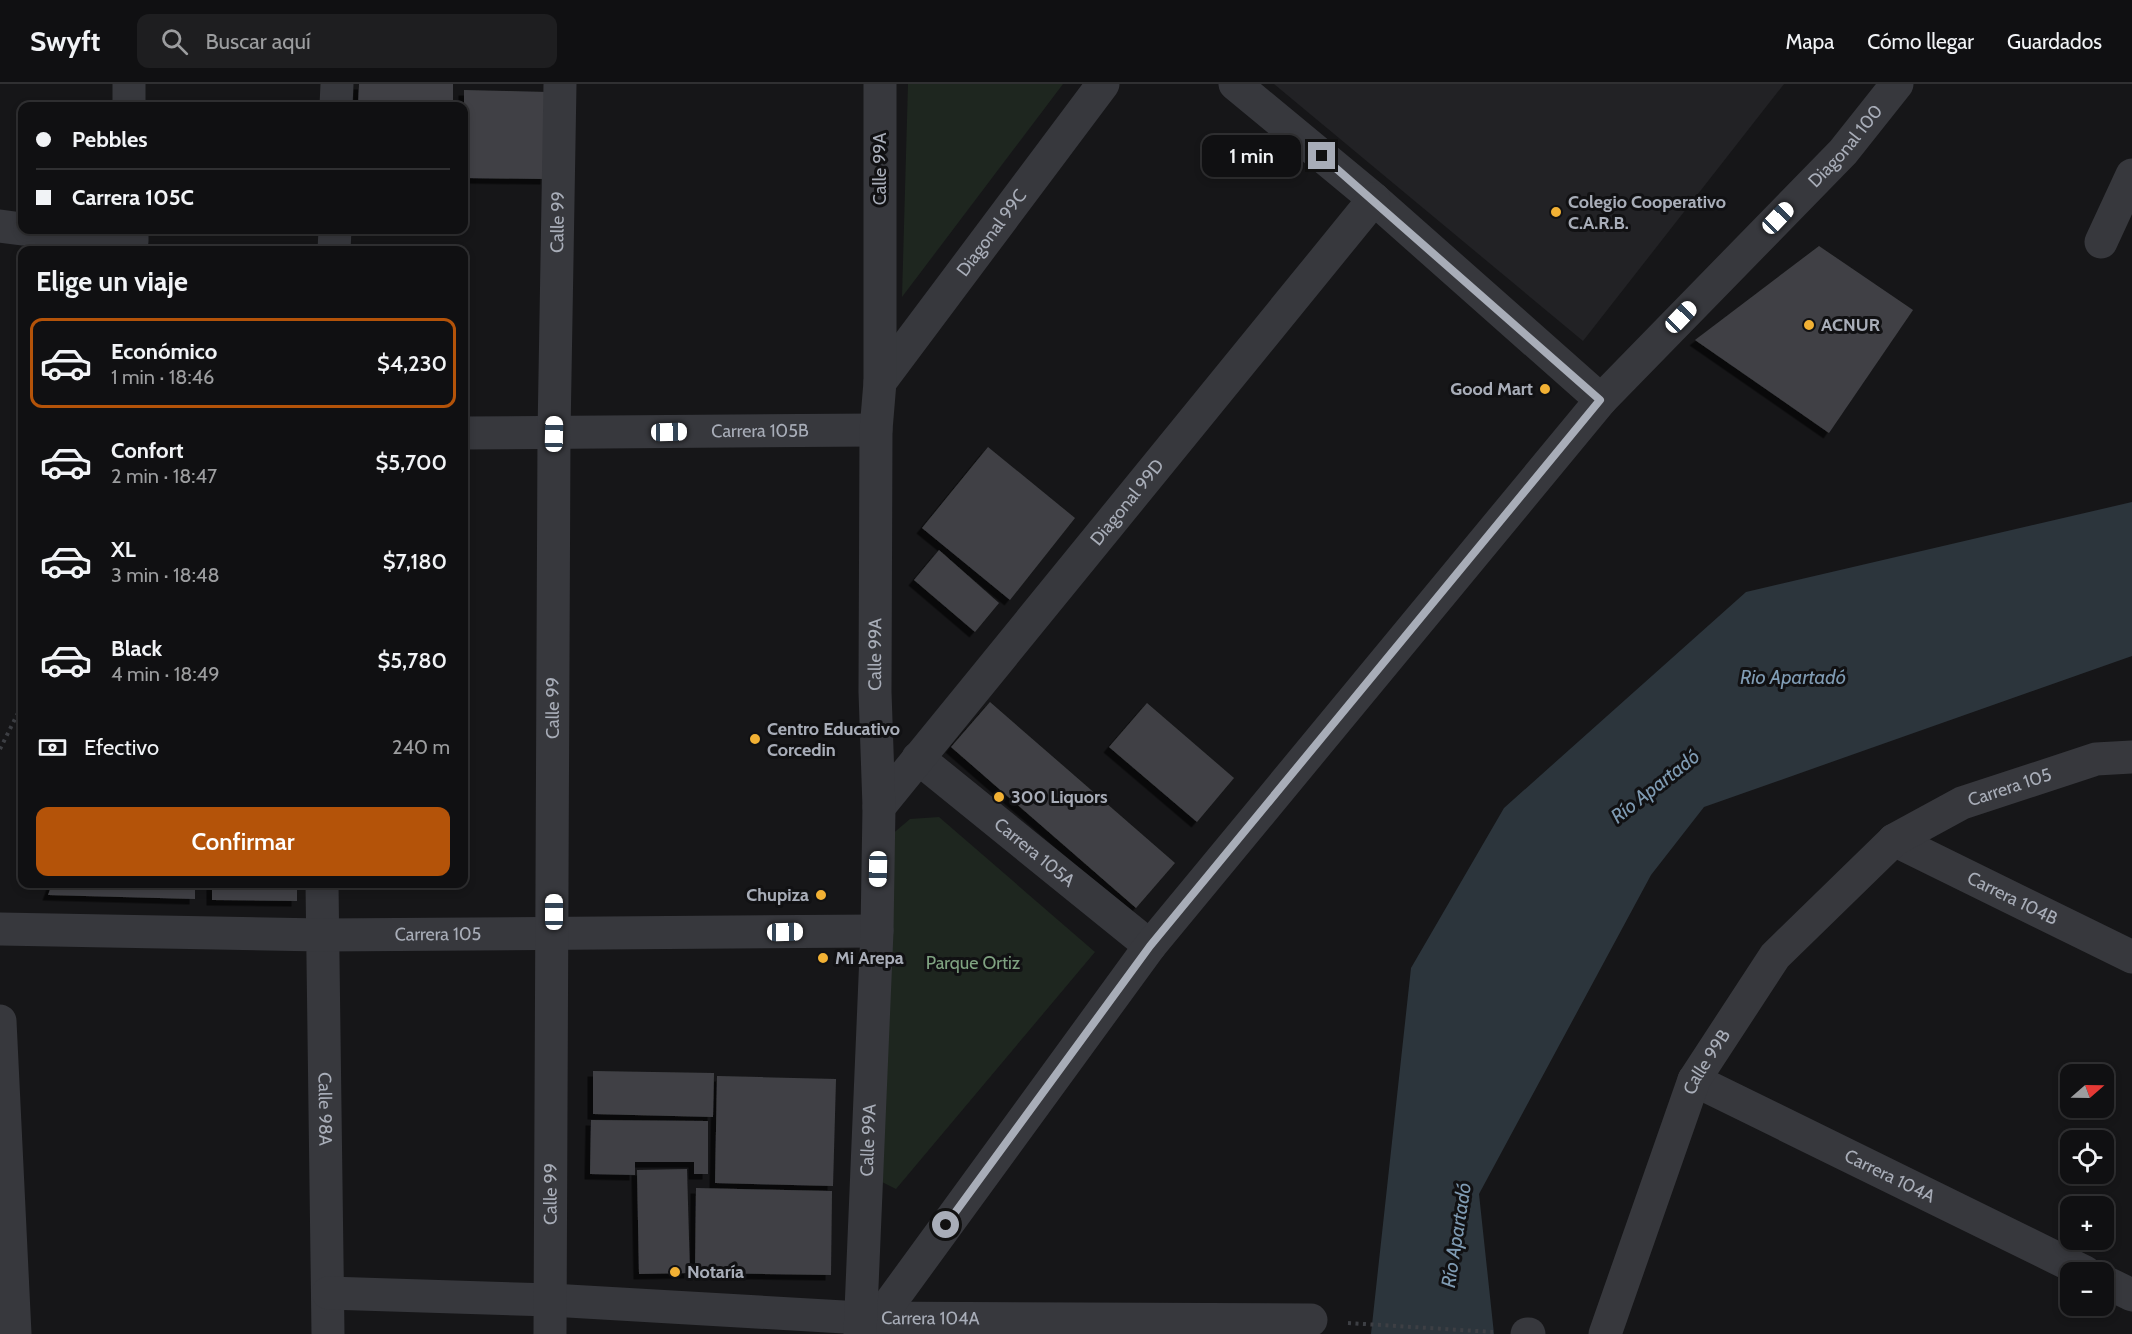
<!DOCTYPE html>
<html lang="es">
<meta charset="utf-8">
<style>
body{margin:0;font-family:Cabin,sans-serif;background:#1e1e20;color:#f1f3f6;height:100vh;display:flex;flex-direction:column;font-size:22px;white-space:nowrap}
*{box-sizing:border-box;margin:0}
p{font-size:20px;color:#9c9d9f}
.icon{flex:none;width:33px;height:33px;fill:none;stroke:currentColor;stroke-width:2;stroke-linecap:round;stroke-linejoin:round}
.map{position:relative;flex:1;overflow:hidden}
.side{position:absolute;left:18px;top:162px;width:450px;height:642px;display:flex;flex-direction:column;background:#101012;border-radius:12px;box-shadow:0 3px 9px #0003,0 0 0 2px #303032}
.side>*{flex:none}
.top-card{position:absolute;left:18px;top:18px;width:450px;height:132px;border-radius:12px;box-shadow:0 3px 9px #0003,0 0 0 2px #303032;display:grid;align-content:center;height:132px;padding:0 18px;background:#101012}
.needle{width:39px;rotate:70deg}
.buttons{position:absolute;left:2060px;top:980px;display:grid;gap:12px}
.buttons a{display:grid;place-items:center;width:54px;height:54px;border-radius:12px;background:#101012;box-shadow:0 3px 9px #0003,0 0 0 2px #303032;font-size:30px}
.end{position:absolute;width:27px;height:27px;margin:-14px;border:8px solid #a8adb8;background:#111;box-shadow:0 0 0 3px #111}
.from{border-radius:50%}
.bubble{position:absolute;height:42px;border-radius:12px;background:#101012;box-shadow:0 3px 9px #0003,0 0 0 2px #303032;font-size:20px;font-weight:600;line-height:42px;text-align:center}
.car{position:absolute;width:18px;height:36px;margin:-18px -9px;border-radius:8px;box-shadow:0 0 4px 2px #0007;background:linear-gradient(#fff 24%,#345 0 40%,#fff 0 76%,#345 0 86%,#fff 0)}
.top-card b{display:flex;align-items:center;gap:21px;height:57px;font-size:22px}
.top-card b+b{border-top:2px solid #303032}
.top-card i{width:15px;height:15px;background:#f1f3f6}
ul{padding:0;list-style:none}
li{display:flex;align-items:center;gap:18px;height:90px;margin:0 12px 9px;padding:0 6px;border:3px solid transparent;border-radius:12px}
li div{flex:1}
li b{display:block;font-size:22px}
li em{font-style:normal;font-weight:600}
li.active{border-color:#b45309}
li>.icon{width:54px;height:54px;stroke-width:1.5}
h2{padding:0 18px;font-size:27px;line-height:72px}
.pay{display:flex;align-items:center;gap:15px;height:66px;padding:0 18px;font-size:22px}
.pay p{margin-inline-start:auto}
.cta{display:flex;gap:12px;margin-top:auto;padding:12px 18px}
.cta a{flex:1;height:69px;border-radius:12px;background:#b45309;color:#fff;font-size:24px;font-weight:600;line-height:69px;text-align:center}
header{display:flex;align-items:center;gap:36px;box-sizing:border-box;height:84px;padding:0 30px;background:#101012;border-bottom:2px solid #303032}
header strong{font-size:28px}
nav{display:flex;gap:33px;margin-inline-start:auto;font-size:21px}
.search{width:420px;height:54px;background:#1e1e20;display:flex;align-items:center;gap:15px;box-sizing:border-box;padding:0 21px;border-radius:12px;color:#9c9d9f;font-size:22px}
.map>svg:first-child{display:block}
.built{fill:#222225}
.green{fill:#1e261f}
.water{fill:#2c353c}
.building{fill:#404145;filter:url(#shadow)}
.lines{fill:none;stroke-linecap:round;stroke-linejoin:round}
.path{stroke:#3d3f44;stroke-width:4;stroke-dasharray:3 4.5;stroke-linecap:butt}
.minor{stroke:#37383d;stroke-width:33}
.route{stroke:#a8adb8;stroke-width:8}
.poi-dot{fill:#f2b134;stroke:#111113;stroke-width:2}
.labels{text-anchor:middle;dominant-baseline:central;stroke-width:6;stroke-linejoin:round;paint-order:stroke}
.street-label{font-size:18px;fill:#a8adb8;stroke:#111113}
.poi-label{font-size:18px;font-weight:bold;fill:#a8adb8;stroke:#111113;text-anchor:start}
.park-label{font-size:18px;fill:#7fa381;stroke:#111113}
.water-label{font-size:20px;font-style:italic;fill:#7f9bb3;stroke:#111113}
</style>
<header>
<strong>Swyft</strong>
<div class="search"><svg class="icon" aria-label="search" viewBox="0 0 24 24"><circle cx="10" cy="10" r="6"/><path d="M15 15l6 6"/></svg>Buscar aquí</div>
<nav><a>Mapa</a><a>Cómo llegar</a><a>Guardados</a></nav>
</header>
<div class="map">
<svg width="2132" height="1250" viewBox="0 0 2132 1250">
<defs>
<filter id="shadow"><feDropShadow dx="-5.5" dy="5.5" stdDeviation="0" flood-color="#0009"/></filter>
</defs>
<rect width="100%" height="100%" fill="#161618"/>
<path class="built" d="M1274,0H1784L1583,257Z"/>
<g class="green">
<path d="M908,0H1063L902,213Z"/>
<path d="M939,733L1095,868L896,1105L882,1098L890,752L910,735Z"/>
</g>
<path class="water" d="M2132,418V572L1704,723L1651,791L1479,1110L1494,1250H1371L1411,884L1504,724L1746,508Z"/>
<g class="building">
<path d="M359,0H453V22H358Z"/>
<path d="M464,6L548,8L546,95L464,94Z"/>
<path d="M1819,162L1913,226L1829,349L1695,256Z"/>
<path d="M988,363L1075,434L1010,516L922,444Z"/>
<path d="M939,466L999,519L975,548L914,496Z"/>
<path d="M990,618L1175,779L1136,824L951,663Z"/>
<path d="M1147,619L1234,694L1197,738L1109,663Z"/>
<path d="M52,800H195V815L48,811Z"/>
<path d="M212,800H297V817L212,816Z"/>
<path d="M593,987L714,989L713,1033L593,1030Z"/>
<path d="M717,992L836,995L833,1102L715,1099Z"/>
<path d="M591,1036L708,1037V1090H694V1078H635V1091L590,1090Z"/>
<path d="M687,1085L690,1189L639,1190L637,1086Z"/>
<path d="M696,1104L832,1107L831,1191L695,1189Z"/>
</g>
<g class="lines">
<g class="path">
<path d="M0,665L22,621"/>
<path d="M1348,1239L1493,1248"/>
</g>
<g class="minor">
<path d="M129,0V22"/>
<path d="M1235,0L1374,115L1601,316"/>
<path d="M336,22L337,0"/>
<path d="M0,142L22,145"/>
<path d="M30,146L132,157V146"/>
<path d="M2101,158L2132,91"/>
<path d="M334,166L335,146"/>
<path id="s1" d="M880,298L1103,0"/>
<path id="s2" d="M464,349L876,346"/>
<path id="s3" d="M918,674L1150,862"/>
<path id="s4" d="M879,723L1374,115"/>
<path id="s5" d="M1894,756L2132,873"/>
<path id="s6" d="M322,800L328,1250"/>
<path id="s7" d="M0,845L322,851L877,847"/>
<path d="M0,937L15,1250"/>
<path id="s8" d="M1694,996L2085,1188"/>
<path d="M2103,1197L2132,1211"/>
<path id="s9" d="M328,1209L551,1216L861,1234L1311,1236"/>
<path id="s10" d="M879,1234L1150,862L1601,316L1843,68L1897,0"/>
<path id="s11" d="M550,1250L554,350L560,0"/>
<path id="s12" d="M860,1250L877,847L879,723L875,608L876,346L880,298V0"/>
<path d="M1527,1250H1529"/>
<path id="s13" d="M1605,1250L1694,996L1775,872L1894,756L1962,719L2096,675L2132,673"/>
</g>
</g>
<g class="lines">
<path class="route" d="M946,1141L1150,862L1600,316L1322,72"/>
</g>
<g class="poi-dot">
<circle cx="1556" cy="128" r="6"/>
<circle cx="1809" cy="241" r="6"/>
<circle cx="1545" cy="305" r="6"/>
<circle cx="755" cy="655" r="6"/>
<circle cx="999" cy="713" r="6"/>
<circle cx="821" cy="811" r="6"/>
<circle cx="823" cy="874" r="6"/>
<circle cx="675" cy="1188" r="6"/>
</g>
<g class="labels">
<g class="street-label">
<text stroke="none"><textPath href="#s10" startOffset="1521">Diagonal 100</textPath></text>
<text transform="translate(880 85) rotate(-90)">Calle 99A</text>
<text stroke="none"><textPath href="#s11" startOffset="1112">Calle 99</textPath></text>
<text stroke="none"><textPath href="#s1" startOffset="186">Diagonal 99C</textPath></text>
<text stroke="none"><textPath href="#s2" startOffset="296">Carrera 105B</textPath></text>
<text stroke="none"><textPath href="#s4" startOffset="393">Diagonal 99D</textPath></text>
<text stroke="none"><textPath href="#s12" startOffset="680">Calle 99A</textPath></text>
<text stroke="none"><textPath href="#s11" startOffset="626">Calle 99</textPath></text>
<text stroke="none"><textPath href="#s13" startOffset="711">Carrera 105</textPath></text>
<text stroke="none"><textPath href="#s3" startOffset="150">Carrera 105A</textPath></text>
<text stroke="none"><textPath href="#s5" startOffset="132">Carrera 104B</textPath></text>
<text stroke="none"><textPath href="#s7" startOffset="438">Carrera 105</textPath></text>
<text stroke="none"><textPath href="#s13" startOffset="291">Calle 99B</textPath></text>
<text stroke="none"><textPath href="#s6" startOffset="225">Calle 98A</textPath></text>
<text stroke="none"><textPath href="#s12" startOffset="194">Calle 99A</textPath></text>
<text stroke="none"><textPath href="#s8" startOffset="218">Carrera 104A</textPath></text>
<text stroke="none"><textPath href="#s11" startOffset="140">Calle 99</textPath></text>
<text stroke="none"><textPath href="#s9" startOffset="603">Carrera 104A</textPath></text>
</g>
<g class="poi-label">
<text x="1568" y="118">Colegio Cooperativo<tspan x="1568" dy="21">C.A.R.B.</tspan></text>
<text x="1821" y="241">ACNUR</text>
<text x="1533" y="305" text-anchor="end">Good Mart</text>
<text x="767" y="645">Centro Educativo<tspan x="767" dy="21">Corcedin</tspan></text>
<text x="1011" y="713">300 Liquors</text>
<text x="809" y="811" text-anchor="end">Chupiza</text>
<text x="835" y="874">Mi Arepa</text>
<text x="687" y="1188">Notaría</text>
</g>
<g class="park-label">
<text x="973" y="879">Parque Ortiz</text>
</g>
<g class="water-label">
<text x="1793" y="593">Rio Apartadó</text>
<text transform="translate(1655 702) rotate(-38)">Río Apartadó</text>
<text transform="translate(1456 1151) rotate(-81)">Río Apartadó</text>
</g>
</g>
</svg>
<div class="buttons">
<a><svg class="needle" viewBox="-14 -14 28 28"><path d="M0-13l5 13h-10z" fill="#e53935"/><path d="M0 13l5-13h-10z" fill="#9c9d9f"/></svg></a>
<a><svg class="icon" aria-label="locate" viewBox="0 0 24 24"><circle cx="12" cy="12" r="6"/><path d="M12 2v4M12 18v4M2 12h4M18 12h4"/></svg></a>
<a>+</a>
<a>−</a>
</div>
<i class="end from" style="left:946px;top:1141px"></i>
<i class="end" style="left:1322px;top:72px"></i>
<div class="bubble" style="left:1202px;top:51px;width:99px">1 min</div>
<i class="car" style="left:1778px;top:134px;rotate:44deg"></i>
<i class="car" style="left:1681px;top:233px;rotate:44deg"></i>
<i class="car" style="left:669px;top:348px;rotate:89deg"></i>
<i class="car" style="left:554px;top:350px;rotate:1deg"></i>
<i class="car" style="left:878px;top:785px;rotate:181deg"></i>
<i class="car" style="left:554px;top:828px;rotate:0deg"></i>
<i class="car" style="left:785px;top:848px;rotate:89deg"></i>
<div class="top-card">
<b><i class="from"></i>Pebbles</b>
<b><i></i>Carrera 105C</b>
</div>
<section class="side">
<h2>Elige un viaje</h2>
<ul>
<li class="active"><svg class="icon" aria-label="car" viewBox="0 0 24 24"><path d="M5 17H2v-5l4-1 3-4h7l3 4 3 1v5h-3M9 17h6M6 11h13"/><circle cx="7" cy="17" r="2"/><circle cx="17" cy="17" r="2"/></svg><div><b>Económico</b><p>1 min · 18:46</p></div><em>$4,230</em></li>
<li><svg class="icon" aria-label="car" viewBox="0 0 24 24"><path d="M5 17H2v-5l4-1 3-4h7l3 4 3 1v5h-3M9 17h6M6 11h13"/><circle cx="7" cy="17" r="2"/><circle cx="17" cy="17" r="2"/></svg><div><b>Confort</b><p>2 min · 18:47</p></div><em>$5,700</em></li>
<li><svg class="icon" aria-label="car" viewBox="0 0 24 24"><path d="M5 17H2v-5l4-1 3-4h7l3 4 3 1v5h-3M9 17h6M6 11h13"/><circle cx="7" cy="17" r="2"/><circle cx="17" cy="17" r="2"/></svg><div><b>XL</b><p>3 min · 18:48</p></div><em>$7,180</em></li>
<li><svg class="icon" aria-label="car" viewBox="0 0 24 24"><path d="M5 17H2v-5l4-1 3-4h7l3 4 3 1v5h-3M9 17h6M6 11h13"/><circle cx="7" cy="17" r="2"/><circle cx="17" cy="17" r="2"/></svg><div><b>Black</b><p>4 min · 18:49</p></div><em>$5,780</em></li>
</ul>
<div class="pay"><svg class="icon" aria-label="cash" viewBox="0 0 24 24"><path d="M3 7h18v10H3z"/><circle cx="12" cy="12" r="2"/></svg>Efectivo<p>240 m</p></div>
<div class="cta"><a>Confirmar</a></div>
</section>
</div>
